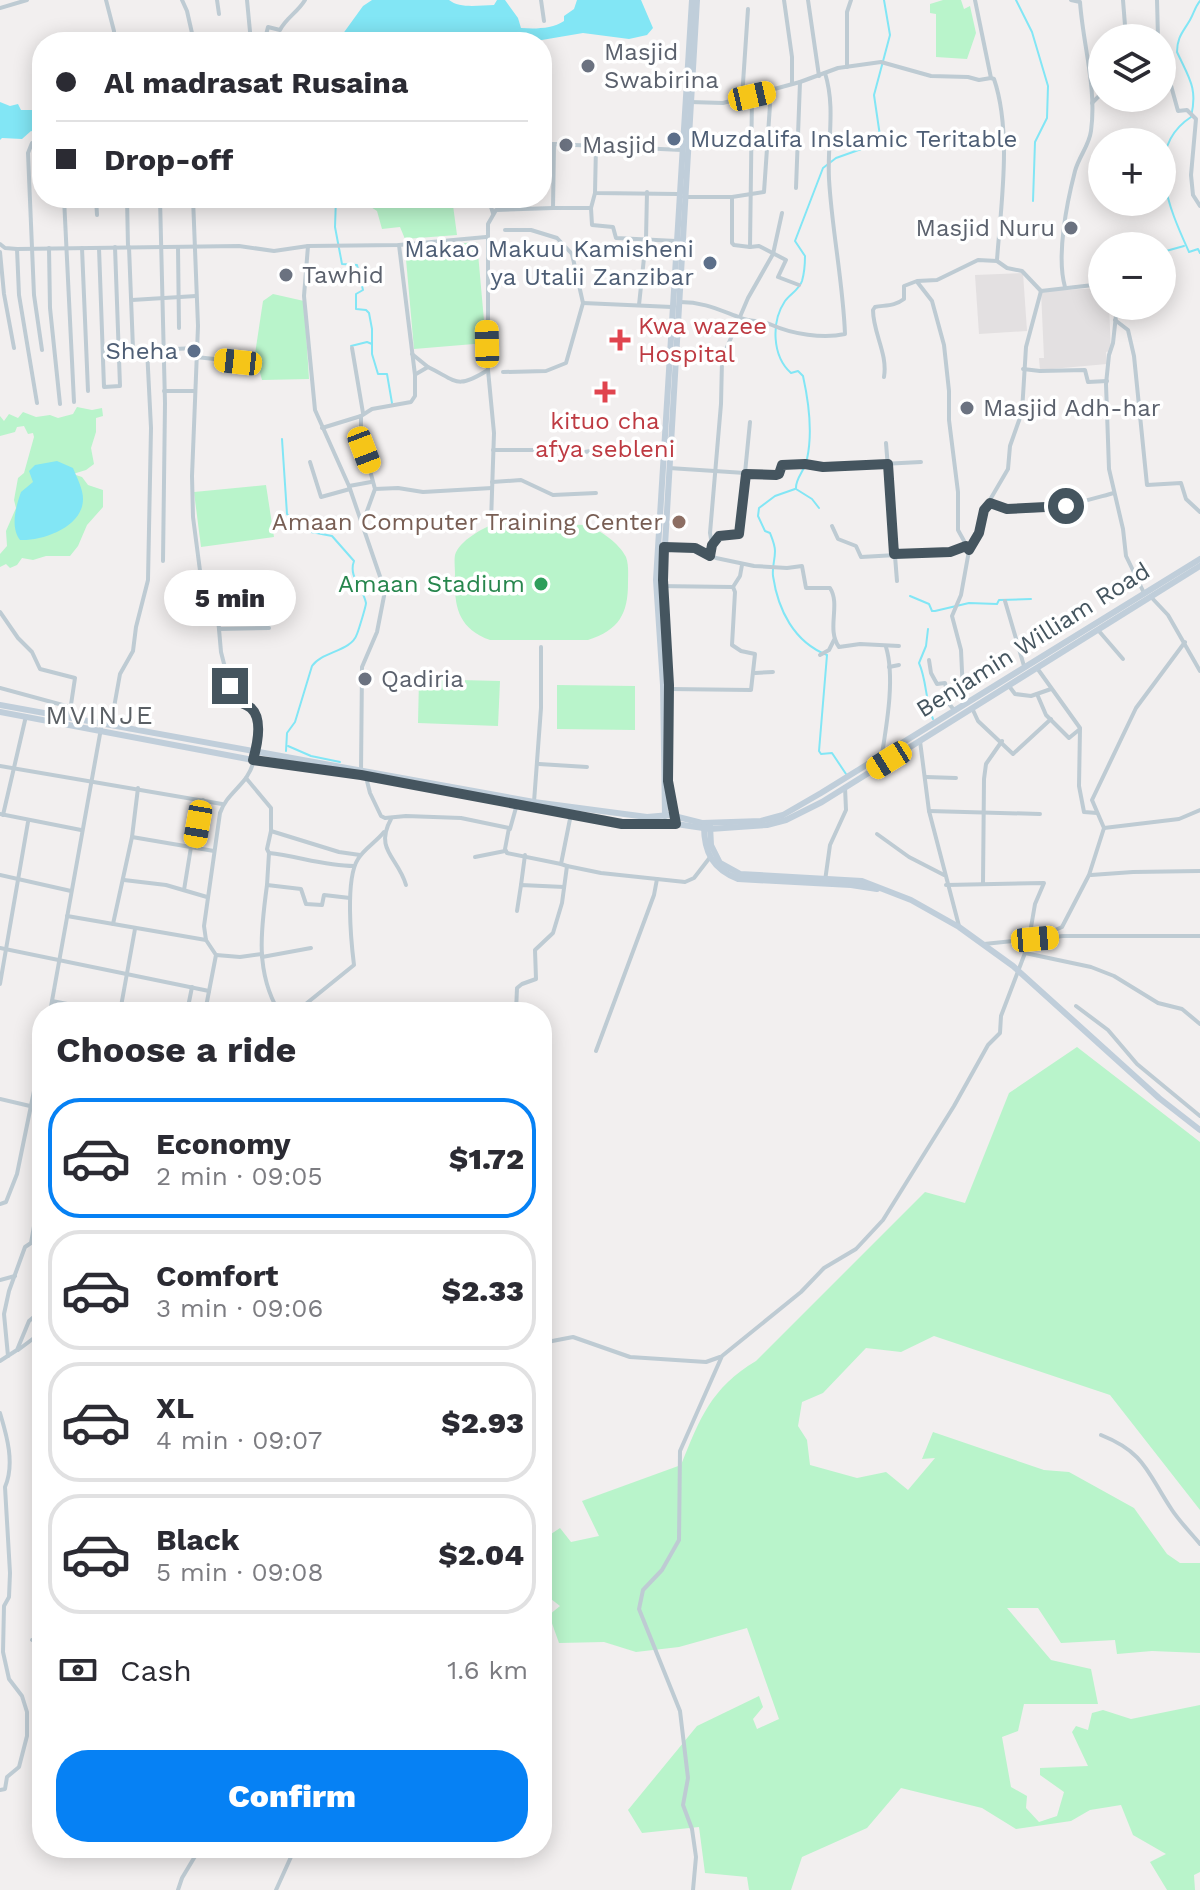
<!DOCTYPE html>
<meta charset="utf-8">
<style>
body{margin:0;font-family:"Work Sans",sans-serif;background:#f2f2f3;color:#2b2b33;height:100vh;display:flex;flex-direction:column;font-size:30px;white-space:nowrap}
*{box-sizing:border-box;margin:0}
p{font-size:26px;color:#7c7c81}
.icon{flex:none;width:44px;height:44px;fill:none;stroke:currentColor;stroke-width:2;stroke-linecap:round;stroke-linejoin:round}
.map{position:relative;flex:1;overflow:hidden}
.side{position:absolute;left:32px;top:1002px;width:520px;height:856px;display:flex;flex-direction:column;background:#fff;border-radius:32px;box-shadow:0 4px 20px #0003}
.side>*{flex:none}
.banner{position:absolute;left:32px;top:32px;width:520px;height:176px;border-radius:32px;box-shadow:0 4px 20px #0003;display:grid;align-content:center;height:176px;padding:0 24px;background:#fff}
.fabs{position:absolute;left:1088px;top:24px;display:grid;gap:16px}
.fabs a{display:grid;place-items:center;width:88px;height:88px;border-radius:50%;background:#fff;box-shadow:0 4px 20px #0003;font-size:40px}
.end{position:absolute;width:36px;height:36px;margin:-18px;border:10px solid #45555f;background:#fff;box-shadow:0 0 0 4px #fff}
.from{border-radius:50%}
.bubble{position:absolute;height:56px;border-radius:28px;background:#fff;box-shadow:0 4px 20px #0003;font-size:26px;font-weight:800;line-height:56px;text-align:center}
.car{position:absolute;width:24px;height:48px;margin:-24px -12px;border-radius:10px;box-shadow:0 0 6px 2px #0007;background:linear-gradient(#f5c518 24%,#345 0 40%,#f5c518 0 76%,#345 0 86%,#f5c518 0)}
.banner b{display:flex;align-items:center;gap:28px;height:76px;font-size:30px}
.banner b+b{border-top:2px solid #e1e1e2}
.banner i{width:20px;height:20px;background:#2b2b33}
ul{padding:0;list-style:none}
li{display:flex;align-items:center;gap:24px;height:120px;margin:0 16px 12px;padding:0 8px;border:4px solid #e1e1e2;border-radius:32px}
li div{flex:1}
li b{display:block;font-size:30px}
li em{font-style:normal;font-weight:800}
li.active{border-color:#0681f4}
li>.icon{width:72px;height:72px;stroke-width:1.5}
h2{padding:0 24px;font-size:36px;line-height:96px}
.pay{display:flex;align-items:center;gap:20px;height:88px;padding:0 24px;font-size:30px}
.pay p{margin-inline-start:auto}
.cta{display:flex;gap:16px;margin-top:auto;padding:16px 24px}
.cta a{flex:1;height:92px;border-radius:32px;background:#0681f4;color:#fff;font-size:32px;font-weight:800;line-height:92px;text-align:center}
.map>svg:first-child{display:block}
.education{fill:#e3e0e1}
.green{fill:#b9f4cb}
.water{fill:#82e6f5}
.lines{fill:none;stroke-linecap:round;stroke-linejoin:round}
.stream{stroke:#82e6f5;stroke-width:2}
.street{stroke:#becbd3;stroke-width:4}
.secondary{stroke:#c0ceda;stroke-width:6}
.route{stroke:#45555f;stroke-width:10}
.worship-dot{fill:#6b7280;stroke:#fff;stroke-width:3}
.service-dot{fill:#5c6f8a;stroke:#fff;stroke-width:3}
.health-dot{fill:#e0444e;stroke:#fff;stroke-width:3}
.education-dot{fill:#8d6e63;stroke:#fff;stroke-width:3}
.leisure-dot{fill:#2e9e5b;stroke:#fff;stroke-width:3}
.labels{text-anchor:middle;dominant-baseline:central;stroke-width:7;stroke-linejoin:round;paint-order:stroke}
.worship-label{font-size:24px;fill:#5b616d;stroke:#fff;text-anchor:start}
.service-label{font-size:24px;fill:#4e5e75;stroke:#fff;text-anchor:end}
.health-label{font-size:24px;fill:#be3a42;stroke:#fff;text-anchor:start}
.education-label{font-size:24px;fill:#785e54;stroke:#fff;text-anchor:end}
.leisure-label{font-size:24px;fill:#27864d;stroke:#fff;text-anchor:end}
.street-label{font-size:24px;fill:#45555f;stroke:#fff}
.neighbourhood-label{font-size:26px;letter-spacing:2px;fill:#5b6065;stroke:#fff}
</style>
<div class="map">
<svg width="1200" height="1890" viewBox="0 0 1200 1890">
<rect width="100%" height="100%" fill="#f2efef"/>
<g class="education">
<path d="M1023,273L1027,331L979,334L975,275Z"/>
<path d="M1102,288V306H1109L1111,351L1106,352L1107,364L1040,370L1039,358H1044L1041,291Z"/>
</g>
<g class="green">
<path d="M943,0H961L964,9L970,6L976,33L967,59L936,57V14L930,13V4Z"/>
<path d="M357,198H452L457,235L405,239L400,227L382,229L377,211Z"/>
<path d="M477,242L486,343L414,349L405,248Z"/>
<path d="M273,294L304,301L309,379L262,380L255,354L263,301Z"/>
<path d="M77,407L92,410L102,408L103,416L96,418V432L91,448L94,464L86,470L73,474L82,477L88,485L103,490V507L87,525L78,546L70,556H46L33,560L22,558L17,565L10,568L6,564L0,567V554L7,546L6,531L16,508L14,500L18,478L24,473L34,437L33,433L28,434L24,426L17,427L15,432L0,436V416L4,421L9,414L18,418L23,412L36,417L50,415L58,418L73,414Z"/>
<path d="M266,485L274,537L201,547L194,492Z"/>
<path d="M495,523L587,525C601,531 619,543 626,557C629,565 628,575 628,583C628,614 619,630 588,640H490C457,628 454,605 455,574C455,568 454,560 455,555C460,540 482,529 495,523Z"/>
<path d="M419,679L500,681L498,726L418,723Z"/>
<path d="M557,685L635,686V730L557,729Z"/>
<path d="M1077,1047L1200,1142V1510L1110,1395L934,1336L901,1352L866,1348L823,1393L802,1402L798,1426L807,1440L810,1465L857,1478L886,1472L908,1490L935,1458L922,1459L933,1432L1044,1470L1069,1472L1134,1508L1167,1554L1180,1563H1200V1653L1152,1651L1117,1654L1115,1640L1061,1643L1038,1608H1007L1051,1660L1091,1669L1098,1704H1024L1018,1731L1002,1737L1011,1787L1027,1796L1026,1808L1039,1822L1057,1816L1064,1792L1040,1775V1768L1088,1766L1072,1732L1076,1726L1088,1730L1092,1713L1103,1710L1131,1719L1200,1705V1872L1194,1875L1195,1890H1167L1150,1862L1166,1854L1133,1835L1121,1805L1090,1810L1071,1821L1016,1829L982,1808L901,1788L867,1828L802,1857L791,1890H749L747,1877L705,1873L699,1827L642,1833L628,1810L697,1726L759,1696L763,1707L753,1719L757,1729L779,1719L747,1628L679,1647L636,1652L604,1642L559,1643L549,1615L560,1606L542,1592V1540L560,1528L571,1542L599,1536L582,1501L681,1465C700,1418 711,1388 756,1361L925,1192L965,1203L1009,1093Z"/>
</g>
<g class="water">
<path d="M372,0H449C460,9 480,5 494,5L497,0H505L518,18L521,28C535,29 552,29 564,21V16L574,9L577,0H641L653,28L647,35L629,39L583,33L530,42H337L363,6Z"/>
<path d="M0,102L10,106L18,104L21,110H32L33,102L39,103L42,119L33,123L35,132L31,131L22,139L2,138L0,140Z"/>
<path d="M57,461L73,468C77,478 83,489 83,499C83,527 43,541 20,540C10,527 16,506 21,492L33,482L29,471L35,465Z"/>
</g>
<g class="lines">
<g class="stream">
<path d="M1016,0L1032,32L1048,86L1047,118L1035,142L1033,201"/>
<path d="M1200,1C1195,7 1194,13 1190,20C1183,32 1177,37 1177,52C1189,78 1198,88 1191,117C1142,149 1170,210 1189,252L1198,249L1200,253"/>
<path d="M336,198L335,227L342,264L357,265L363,290L356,294V309L366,310L369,313L372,329V354L378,374H387L392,403"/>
<path d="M1162,262L1166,251L1184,246"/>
<path d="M351,346L367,342L372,344"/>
<path d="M282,439L287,514L306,531L332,536L354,561C348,577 363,587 366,603C366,606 359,629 357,634C351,652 322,651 312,666L295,722L287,733L286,751"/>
<path d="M795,489L775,496L759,508L758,516L765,531L770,533C772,538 775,545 775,551C775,560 772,567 773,576C778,610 794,642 827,655L819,751L821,754L832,753L846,774"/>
<path d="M819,508L812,499L796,489C795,478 805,471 807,459C813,432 809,403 803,376L798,371L791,373C772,356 771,322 785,301C790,294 799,290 802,281C804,274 805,264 805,256L795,241L823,168L836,158L867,147L880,136L874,95L890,35L884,0"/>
<path d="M910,596L929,604L932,611H935L969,603L997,604L999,600L1031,599"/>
<path d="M928,629L926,646L919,663C927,681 925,700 933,719"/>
<path d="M288,746L311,756L340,762"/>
</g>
<g class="street">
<path d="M106,0L114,31V42"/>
<path d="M182,0L187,11L194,42"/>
<path d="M217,0L219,14"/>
<path d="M247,0L251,42"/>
<path d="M541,0L544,21"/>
<path d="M784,0L792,57V83"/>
<path d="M808,0L819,76"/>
<path d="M975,0L991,78L994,79C1012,132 1001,204 997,260"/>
<path d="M1123,0L1126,38"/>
<path d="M1157,0L1158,38"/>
<path d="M0,8L27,0"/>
<path d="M250,34L266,35L268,27L280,30C286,18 298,12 305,0"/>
<path d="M1162,61L1167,71L1178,111L1187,110L1196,119L1191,175L1193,195L1200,206"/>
<path d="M847,67V12L851,0"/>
<path d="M800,82L838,68L881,62L931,76L968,77L979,80L991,78"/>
<path d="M752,96L750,247L759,246L786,260L778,277L799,285"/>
<path d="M742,98L748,9"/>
<path d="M690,102L723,103L800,82L796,188"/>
<path d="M1092,103L1102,93"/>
<path d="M542,144H554"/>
<path d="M596,145L595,193L678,194"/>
<path d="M684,197H732L764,192L770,105L767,92"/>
<path d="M732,197V243L734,245L750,247"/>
<path d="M64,198L74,402"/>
<path d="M96,198L97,215"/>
<path d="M127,198L128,247"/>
<path d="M160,198L165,403L163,561"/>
<path d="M193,198L198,326L192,476L193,517L202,586L218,618L221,652L233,699L253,710C262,730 258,760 246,778C237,790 225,798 220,813L204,926L206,940L216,955L205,1012"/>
<path d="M488,198L493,213"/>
<path d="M591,208L595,193"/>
<path d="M676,241L616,238L613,227L592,225L591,208H553L554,144L682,150"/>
<path d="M0,244L5,248L17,249L239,246L274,251L308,246L399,245L486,237"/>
<path d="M308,246L304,296L315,410L349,486L385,591L377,632L362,667L361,772"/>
<path d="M129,247L133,349"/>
<path d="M178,247L179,328"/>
<path d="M49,248L50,308L60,404"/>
<path d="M82,248L88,391"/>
<path d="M99,248L104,387L120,386L115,247"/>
<path d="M17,249L19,295L37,403"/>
<path d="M0,252L4,294L14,348"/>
<path d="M918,283L932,301L944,345L949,391V420L958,492V530L969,550"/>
<path d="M1065,287C1056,256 1067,202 1075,171C1079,156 1089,146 1091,131C1097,88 1083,45 1080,2L1071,0"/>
<path d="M132,300L196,296"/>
<path d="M680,302C704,302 719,310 741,318C750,322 762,320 772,325C792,334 823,339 845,334C843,282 832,231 829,179C827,143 836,108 825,73"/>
<path d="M583,303L672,307"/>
<path d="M639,305L646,239L647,192"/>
<path d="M1117,306L1113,343L1109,355L1106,384L1109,469L1123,529L1126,556L1144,593"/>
<path d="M1115,320L1128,330L1134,356L1147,485L1181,483L1186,499L1200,512"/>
<path d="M352,348L363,413"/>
<path d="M42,350L34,295L28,153L32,143L42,141"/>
<path d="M104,352L197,348"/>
<path d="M412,354L428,367"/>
<path d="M196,357L242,362"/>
<path d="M675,358L722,359L748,298L773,254L782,213"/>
<path d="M1023,369L1040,371L1085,370L1088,382L1107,381"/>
<path d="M503,372L546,371L566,363L583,303L572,254L557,238L531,230H505"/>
<path d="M416,374L428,367C457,381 456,390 488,370"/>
<path d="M884,377C888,354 873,333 873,310L875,307C886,305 895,306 904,299V286L917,281L937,280L978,260L997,261L1007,268L1022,271L1041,291L1102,284"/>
<path d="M164,391H194"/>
<path d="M322,428L361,416"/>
<path d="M886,443L897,581"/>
<path d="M493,450H560L579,453L614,447L663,452"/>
<path d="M310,462L321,497L350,489"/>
<path d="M669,468L776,475L783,464H805L823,467L921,462"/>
<path d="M492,482L521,480L553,495L596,493"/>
<path d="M349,486L371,482"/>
<path d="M375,489L361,437V416L372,409L411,402L415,396V375L399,245"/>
<path d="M990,503C1023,521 1080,502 1114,493"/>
<path d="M363,522L375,489L398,488L423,492L492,488"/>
<path d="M491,522L494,433L488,370V224L496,210L553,208"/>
<path d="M832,526L838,539L856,546L861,557L950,552L966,546"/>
<path d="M712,545L710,533L721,404L722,360"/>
<path d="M666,547L695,548L716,558L754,566L787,568L802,566L806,588H830C841,605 826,629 839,647L860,644L899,646"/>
<path d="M710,556L712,545L719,536L739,534L750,422"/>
<path d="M656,586L733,587L740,576L742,565"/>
<path d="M1151,597L1168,615L1200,671"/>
<path d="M1005,601L1024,666"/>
<path d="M0,612L18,638L32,652L40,669L75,678L69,718"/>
<path d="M219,629L269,628"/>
<path d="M1098,630L1123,659"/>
<path d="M820,655L829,650L834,640"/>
<path d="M929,660L931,673L937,684L945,683L950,705L954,710"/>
<path d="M889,667L899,665"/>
<path d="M1037,668L1080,728L1079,786L1084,812L1097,813"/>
<path d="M755,673L773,672"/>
<path d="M1009,686L1015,694L1031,696L1051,689"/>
<path d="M0,688L70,707"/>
<path d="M669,689L751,690L755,654L741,651L732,645L735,592L733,587"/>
<path d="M1037,694L1046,715L1069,738L1080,729"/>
<path d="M968,701L963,693L961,650L952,616L961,595L970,545L979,533L984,510L1008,469L1010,446L1022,412L1026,347L1041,291"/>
<path d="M972,708L978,721L1013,754L1051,719"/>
<path d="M111,724L120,674L133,651L136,627L148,580L151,428L147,349"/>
<path d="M920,741L929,811L959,926"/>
<path d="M882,754C887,723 895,677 886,647"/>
<path d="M539,764L587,767"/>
<path d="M0,766L222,804"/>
<path d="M366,777L370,793L381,816L385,818L406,816L461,818L509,828L505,849L507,853L561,864"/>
<path d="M926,777L956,778"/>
<path d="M246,778L271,808V831L267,849L269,853L267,885L301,889L306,904L322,905L324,895L350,898"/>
<path d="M534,802L541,708V647"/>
<path d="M929,811L1040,814"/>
<path d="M0,814L81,830"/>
<path d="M3,815L26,716"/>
<path d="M391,819C374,850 398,857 406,885"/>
<path d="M1104,828L1179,819L1200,810"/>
<path d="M510,829L517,804"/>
<path d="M271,831L339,852L360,855"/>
<path d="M877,834L909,857L944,875"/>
<path d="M132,837L214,851"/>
<path d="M194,847L203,800"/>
<path d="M269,853C297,856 325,866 354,866"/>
<path d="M475,857L505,851"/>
<path d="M567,866L601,873L685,882L694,878L711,856"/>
<path d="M0,875L71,891"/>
<path d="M1091,875L1133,872L1200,871"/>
<path d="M124,880L166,885L207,897"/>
<path d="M825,881L830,845L846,810L845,787"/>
<path d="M983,883L984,779L986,764L1002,741"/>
<path d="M267,885C261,929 255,972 279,1012"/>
<path d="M521,885L525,855"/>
<path d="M946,885L1044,883L1035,904L1029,939"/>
<path d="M184,890L191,847"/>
<path d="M517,911L521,885L564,887"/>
<path d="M67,916L206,940"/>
<path d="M113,924L132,837L138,788"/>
<path d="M984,944L1063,936H1200"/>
<path d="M0,948L209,991"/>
<path d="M1025,953L1091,967L1114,976L1158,1003L1182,1009L1200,1024"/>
<path d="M216,955L240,957L262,954"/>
<path d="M262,957L311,948"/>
<path d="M0,984L28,822"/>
<path d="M52,1001L108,1012"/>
<path d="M1076,1006L1108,1030L1137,1064L1200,1116"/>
<path d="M188,1007L205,1010"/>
<path d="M50,1012L102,723"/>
<path d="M120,1012L135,929"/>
<path d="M187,1012L192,987"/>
<path d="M286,1012L302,1007L354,965C351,941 345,879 358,859C364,849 376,842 384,832"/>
<path d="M516,1012L517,988L522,984L536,979L535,950L553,933L562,903L567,866L561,864L571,814"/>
<path d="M596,1051L654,895L657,879"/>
<path d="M0,1099L30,1106"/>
<path d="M0,1204L6,1202L17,1174L42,1052"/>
<path d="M42,1260L39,1281L42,1283"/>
<path d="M0,1280L15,1276"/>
<path d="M542,1343L573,1337L630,1357L706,1362L720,1357"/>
<path d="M18,1350L42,1332"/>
<path d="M8,1356L4,1314L9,1291L25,1247L31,1243L39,1198L42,1195"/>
<path d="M0,1361L17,1350L29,1321L42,1310"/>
<path d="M0,1413C7,1436 15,1464 5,1487L10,1573L9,1597L4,1606L3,1652L9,1679L22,1696L27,1712V1736L19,1767L7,1777L5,1789L0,1790"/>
<path d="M1101,1435C1146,1453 1147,1473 1172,1510C1180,1522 1191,1533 1200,1544"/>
<path d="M32,1640L39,1643L42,1651"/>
<path d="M178,1890L182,1878L200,1848"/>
<path d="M276,1890L295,1848"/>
<path d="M693,1890L696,1857L692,1829L683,1805L688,1778L680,1711L639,1609L643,1590L662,1570L679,1540L680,1451L722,1356L801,1292L824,1268L856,1249L883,1220L954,1106L988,1045L1000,1033L1001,1016L1025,953L1035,939L1062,927L1089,875L1104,828L1092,800L1136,708L1185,642"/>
</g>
<g class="secondary">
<path d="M0,705L534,802L647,817L670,815L702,823L761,821L783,815L821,793L1200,559"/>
<path d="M0,712L253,760L361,775L622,824H676L710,829L767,825L786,820L822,802L1200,566"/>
<path d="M665,816L663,685L656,580L692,0"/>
<path d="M675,818L668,781L669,685L663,580L697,0"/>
<path d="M704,826C704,853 713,869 738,879L851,885L877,889"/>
<path d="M710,826L711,845L720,863L740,874L862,881L911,900L959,927L1013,966L1159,1098L1200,1130"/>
</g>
</g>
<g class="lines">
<path class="route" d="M230,686L233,699C238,702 246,704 251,708C263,719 257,746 253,760L361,775L622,824H676L668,781L669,685L663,580L664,547L695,548L710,556L712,545L719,536L739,534L746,474L776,475L779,474L782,465L805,464L823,467L888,464L894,554L950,552L966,546L969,550L979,533L984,510L990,503L1007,509L1066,506"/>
</g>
<g class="worship-dot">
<circle cx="588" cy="66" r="8"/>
<circle cx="566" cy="145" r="8"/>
<circle cx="1071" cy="228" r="8"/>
<circle cx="286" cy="275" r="8"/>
<circle cx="967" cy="408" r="8"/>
<circle cx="365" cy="679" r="8"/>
</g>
<g class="service-dot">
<circle cx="674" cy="139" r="8"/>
<circle cx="710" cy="263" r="8"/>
<circle cx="194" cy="351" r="8"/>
</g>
<g class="health-dot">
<path d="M616 328h8v8h8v8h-8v8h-8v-8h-8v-8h8z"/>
<path d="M601 380h8v8h8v8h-8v8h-8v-8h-8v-8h8z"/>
</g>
<circle class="education-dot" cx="679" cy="522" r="8"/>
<circle class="leisure-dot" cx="541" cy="584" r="8"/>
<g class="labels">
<g class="worship-label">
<text x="604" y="52">Masjid<tspan x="604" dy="28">Swabirina</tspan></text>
<text x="582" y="145">Masjid</text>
<text x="1055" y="228" text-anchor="end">Masjid Nuru</text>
<text x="302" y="275">Tawhid</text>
<text x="983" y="408">Masjid Adh-har</text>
<text x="381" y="679">Qadiria</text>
</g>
<g class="service-label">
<text x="690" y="139" text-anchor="start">Muzdalifa Inslamic Teritable</text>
<text x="694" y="249">Makao Makuu Kamisheni<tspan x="694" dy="28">ya Utalii Zanzibar</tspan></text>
<text x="178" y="351">Sheha</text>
</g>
<g class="health-label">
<text x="638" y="326">Kwa wazee<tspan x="638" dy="28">Hospital</tspan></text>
<text x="605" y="421" text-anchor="middle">kituo cha<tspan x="605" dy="28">afya sebleni</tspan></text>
</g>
<g class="education-label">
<text x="663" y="522">Amaan Computer Training Center</text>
</g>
<g class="leisure-label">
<text x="525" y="584">Amaan Stadium</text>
</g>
<g class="street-label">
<text transform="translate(1033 640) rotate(-32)">Benjamin William Road</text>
</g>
<g class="neighbourhood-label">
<text x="100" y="715">MVINJE</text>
</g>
</g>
</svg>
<div class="fabs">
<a><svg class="icon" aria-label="layers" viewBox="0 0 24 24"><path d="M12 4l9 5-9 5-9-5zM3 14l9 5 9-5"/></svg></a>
<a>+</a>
<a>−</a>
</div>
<i class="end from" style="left:1066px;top:506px"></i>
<i class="end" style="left:230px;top:686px"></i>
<div class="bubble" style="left:164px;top:570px;width:132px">5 min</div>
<i class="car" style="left:752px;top:96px;rotate:77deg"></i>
<i class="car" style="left:487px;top:344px;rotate:359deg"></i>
<i class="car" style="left:238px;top:362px;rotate:276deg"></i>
<i class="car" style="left:364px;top:450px;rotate:159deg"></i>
<i class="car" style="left:889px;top:760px;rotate:238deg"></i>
<i class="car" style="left:198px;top:824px;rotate:190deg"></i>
<i class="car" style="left:1035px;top:939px;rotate:85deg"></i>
<div class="banner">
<b><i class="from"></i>Al madrasat Rusaina</b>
<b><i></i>Drop-off</b>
</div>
<section class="side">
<h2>Choose a ride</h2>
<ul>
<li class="active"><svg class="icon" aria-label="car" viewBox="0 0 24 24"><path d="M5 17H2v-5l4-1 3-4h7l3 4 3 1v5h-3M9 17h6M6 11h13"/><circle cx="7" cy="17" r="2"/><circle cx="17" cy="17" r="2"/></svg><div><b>Economy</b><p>2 min · 09:05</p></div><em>$1.72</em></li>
<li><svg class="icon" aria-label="car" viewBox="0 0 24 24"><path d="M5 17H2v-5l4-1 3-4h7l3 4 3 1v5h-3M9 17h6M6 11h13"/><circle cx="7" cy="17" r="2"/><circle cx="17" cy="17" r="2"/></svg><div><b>Comfort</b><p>3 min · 09:06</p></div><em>$2.33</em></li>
<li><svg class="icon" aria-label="car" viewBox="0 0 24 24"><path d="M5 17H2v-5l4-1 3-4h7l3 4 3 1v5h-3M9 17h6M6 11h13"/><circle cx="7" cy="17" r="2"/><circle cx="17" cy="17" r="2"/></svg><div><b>XL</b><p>4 min · 09:07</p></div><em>$2.93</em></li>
<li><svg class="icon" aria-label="car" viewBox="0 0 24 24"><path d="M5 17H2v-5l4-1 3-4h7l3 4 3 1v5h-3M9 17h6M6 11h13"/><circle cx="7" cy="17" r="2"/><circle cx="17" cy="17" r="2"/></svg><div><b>Black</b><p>5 min · 09:08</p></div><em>$2.04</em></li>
</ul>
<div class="pay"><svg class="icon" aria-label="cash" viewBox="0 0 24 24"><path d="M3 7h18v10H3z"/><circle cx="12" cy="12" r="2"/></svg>Cash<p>1.6 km</p></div>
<div class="cta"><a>Confirm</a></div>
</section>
</div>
